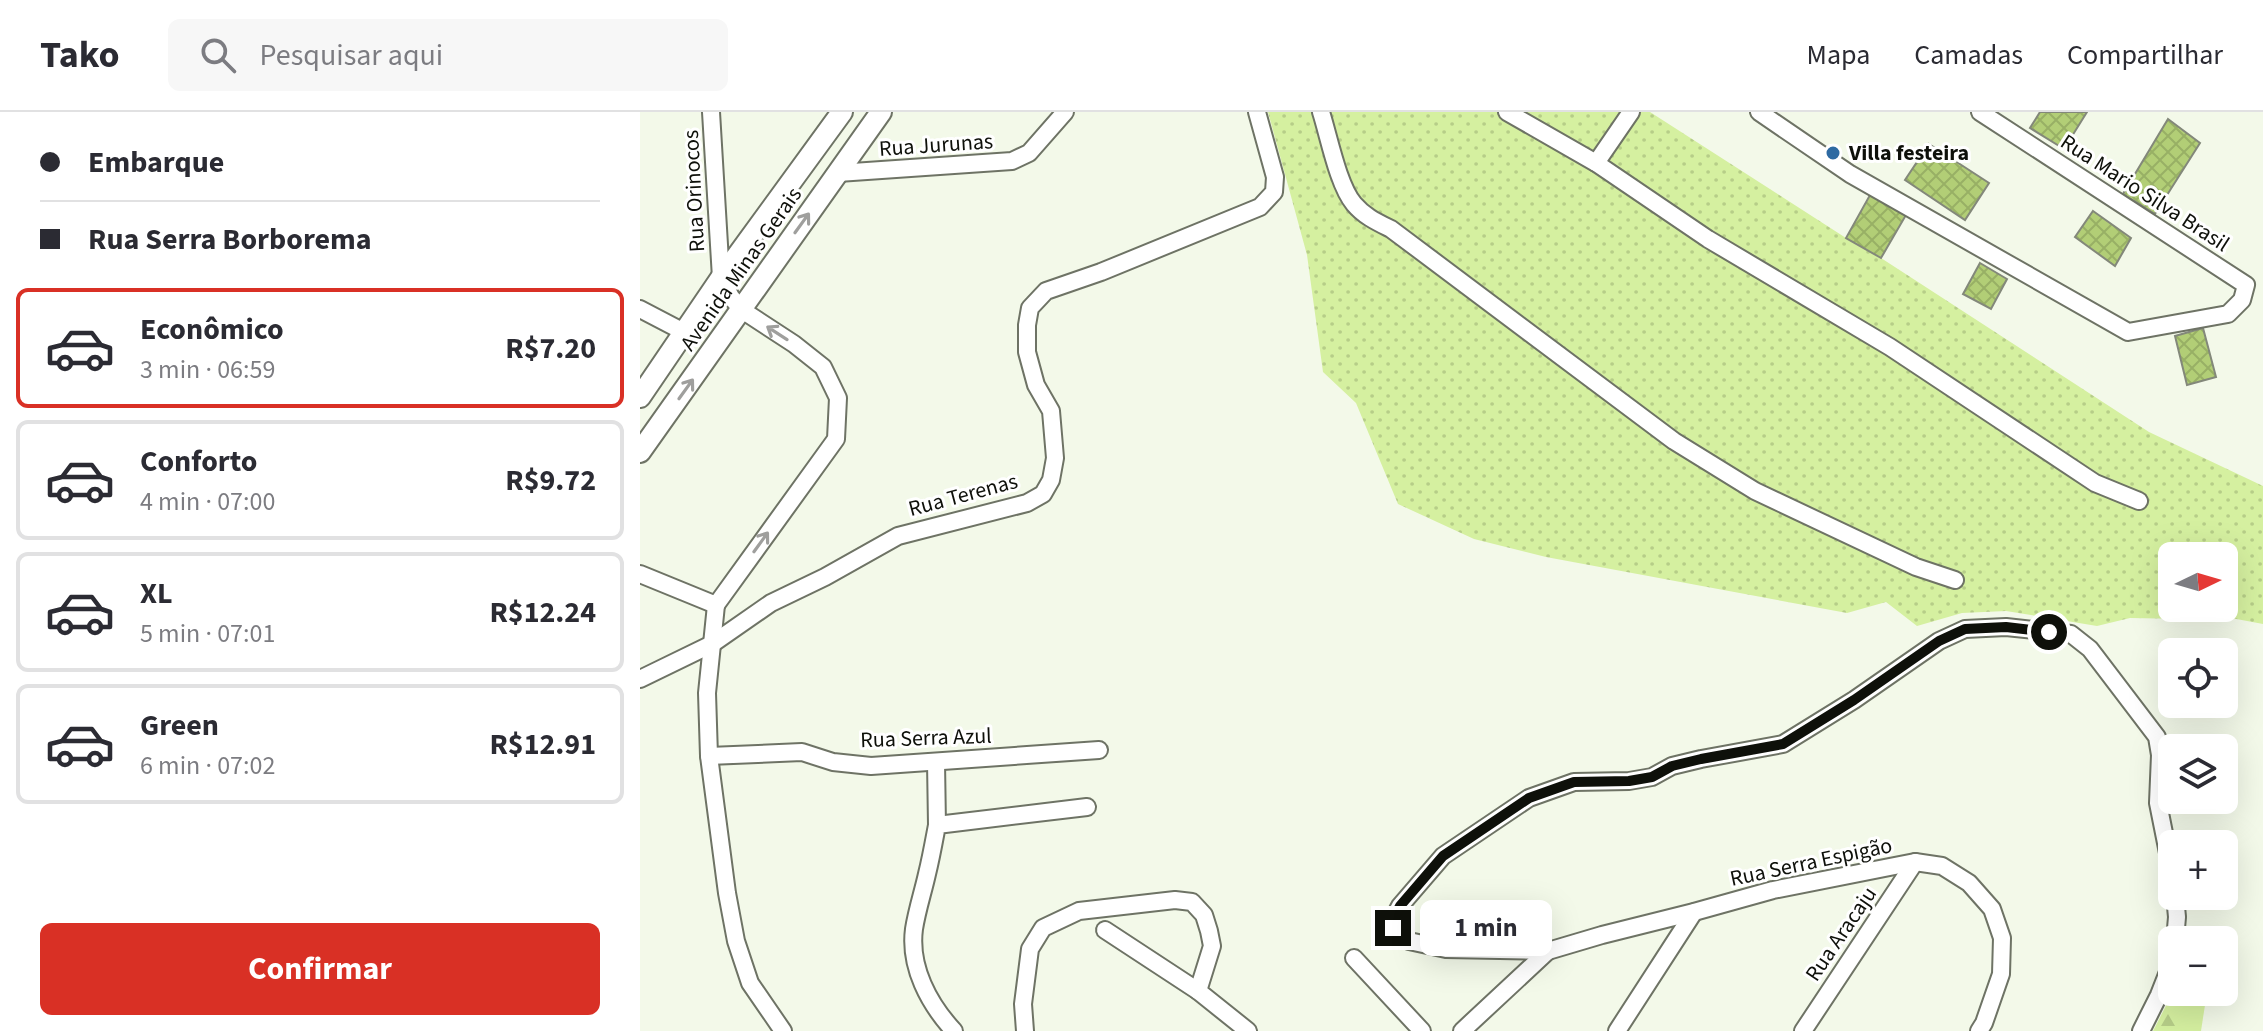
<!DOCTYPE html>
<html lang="pt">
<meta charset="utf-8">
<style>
body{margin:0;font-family:"Source Sans 3",sans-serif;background:#f7f7f7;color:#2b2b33;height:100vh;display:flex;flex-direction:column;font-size:30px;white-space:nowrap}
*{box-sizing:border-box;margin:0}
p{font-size:26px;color:#7c7c81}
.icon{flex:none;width:44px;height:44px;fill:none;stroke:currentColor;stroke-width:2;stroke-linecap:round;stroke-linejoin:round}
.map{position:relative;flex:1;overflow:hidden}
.details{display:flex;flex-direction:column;background:#fff;width:640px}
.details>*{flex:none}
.hud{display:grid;align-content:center;height:176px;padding:0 40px;background:#fff}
.needle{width:52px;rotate:85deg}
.fabs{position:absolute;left:1518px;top:430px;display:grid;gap:16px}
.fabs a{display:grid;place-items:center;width:80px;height:80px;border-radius:12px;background:#fff;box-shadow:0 8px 32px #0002;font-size:40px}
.end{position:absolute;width:36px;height:36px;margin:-18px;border:10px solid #0e100a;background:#fff;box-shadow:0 0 0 4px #fff}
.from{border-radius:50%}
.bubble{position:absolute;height:56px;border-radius:12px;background:#fff;box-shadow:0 8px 32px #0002;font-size:26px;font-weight:700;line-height:56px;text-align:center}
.hud b{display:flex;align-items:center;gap:28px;height:76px;font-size:30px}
.hud b+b{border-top:2px solid #e1e1e2}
.hud i{width:20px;height:20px;background:#2b2b33}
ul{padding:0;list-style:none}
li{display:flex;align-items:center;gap:24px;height:120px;margin:0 16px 12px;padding:0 24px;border:4px solid #e1e1e2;border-radius:12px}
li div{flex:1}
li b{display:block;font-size:30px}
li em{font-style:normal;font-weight:700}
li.active{border-color:#d93025}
li>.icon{width:72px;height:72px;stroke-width:1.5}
.action{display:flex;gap:16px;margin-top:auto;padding:16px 40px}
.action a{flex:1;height:92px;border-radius:12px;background:#d93025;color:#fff;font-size:32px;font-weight:700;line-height:92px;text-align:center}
header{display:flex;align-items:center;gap:48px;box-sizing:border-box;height:112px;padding:0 40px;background:#fff;border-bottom:2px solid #e1e1e2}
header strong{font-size:38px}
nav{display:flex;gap:44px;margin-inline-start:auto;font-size:28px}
.search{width:560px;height:72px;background:#f7f7f7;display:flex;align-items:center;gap:20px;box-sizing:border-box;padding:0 28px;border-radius:12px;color:#7c7c81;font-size:30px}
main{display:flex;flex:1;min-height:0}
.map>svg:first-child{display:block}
.grass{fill:url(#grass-dots);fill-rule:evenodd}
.forest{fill:url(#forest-firs)}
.building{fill:url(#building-cross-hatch);stroke:#83887a;stroke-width:2}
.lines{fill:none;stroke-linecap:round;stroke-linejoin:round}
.minor-casing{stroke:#6e7365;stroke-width:20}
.major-casing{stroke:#6e7365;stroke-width:24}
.minor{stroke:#fff;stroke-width:16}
.major{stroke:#fff;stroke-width:20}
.oneway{stroke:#9f9f9d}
.route{stroke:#0e100a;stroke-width:10}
.poi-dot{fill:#2e6aa2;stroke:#fff;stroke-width:3}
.labels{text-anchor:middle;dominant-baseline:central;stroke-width:6;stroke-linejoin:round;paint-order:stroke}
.street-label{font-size:22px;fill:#0e100a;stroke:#fff}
.poi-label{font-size:22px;font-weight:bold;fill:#0e100a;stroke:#fff;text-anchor:start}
</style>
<header>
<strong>Tako</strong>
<div class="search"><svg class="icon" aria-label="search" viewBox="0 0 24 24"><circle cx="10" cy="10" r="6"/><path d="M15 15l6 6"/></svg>Pesquisar aqui</div>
<nav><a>Mapa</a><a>Camadas</a><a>Compartilhar</a></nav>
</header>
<main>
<section class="details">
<div class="hud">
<b><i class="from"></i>Embarque</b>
<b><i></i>Rua Serra Borborema</b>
</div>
<ul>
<li class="active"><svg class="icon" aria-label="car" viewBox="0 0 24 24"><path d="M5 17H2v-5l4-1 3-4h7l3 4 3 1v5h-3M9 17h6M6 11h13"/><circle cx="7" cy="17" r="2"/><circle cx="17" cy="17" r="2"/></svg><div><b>Econômico</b><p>3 min · 06:59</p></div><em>R$7.20</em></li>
<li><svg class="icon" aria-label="car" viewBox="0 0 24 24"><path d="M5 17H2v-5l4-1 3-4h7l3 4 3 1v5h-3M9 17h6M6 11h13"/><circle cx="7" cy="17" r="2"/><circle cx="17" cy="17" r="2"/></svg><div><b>Conforto</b><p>4 min · 07:00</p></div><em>R$9.72</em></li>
<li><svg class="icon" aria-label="car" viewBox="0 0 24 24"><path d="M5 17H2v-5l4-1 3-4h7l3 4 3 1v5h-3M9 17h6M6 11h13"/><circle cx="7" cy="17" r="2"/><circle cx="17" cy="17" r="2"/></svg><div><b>XL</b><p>5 min · 07:01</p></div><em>R$12.24</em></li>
<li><svg class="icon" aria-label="car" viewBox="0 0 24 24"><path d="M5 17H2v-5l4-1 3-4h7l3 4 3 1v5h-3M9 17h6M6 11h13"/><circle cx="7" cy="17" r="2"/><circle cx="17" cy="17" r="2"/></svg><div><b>Green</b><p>6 min · 07:02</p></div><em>R$12.91</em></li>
</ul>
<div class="action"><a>Confirmar</a></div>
</section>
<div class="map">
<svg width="1623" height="919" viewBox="0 0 1623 919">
<defs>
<pattern id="grass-dots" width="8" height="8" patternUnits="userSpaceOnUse" patternTransform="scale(2)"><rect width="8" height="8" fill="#d5f0a0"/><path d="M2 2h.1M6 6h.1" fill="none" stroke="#b6cd88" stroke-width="1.8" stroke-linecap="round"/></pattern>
<pattern id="forest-firs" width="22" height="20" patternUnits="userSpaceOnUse" patternTransform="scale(2)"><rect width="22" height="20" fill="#d5f0a0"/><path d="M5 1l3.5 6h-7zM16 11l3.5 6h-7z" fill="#b6cd88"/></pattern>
<pattern id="building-cross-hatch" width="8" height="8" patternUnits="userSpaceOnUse" patternTransform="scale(2)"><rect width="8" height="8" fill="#b2ce76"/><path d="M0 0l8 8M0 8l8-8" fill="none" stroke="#98b065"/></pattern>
</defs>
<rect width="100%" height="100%" fill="#f3f9e9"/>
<path class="grass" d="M628,0H1010L1206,126L1241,146L1509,320L1623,374V512L1554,499L1546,507L1490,506L1457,514L1366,499L1322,501L1277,514L1246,490L1207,501L906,445L834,427L758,392L716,291L683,260L667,143ZM1532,444H1584V496H1532Z"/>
<path class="forest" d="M1533,880H1567L1561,919H1513Z"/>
<g class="building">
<path d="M1400,0H1447L1424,37L1390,16Z"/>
<path d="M1528,7L1560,31L1515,102L1483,82Z"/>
<path d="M1289,32L1349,71L1325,108L1265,68Z"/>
<path d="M1230,83L1266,103L1241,146L1206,126Z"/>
<path d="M1453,99L1491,126L1475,154L1435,125Z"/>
<path d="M1340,151L1367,167L1351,197L1323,182Z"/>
<path d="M1563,216L1576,265L1547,273L1535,224Z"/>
</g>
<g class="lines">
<g class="minor-casing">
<g id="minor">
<path d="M71,0L81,166L91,185L102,198L154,232L183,255L198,286L196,327L76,493"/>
<path d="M681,0C689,25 698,73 714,92C724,104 737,110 751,117L1034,329L1115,379L1276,455L1315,468"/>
<path d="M867,0L956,51L1068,127L1250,235L1455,371L1499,389"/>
<path d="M1119,0L1210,62L1488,220L1588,202L1602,188L1606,173L1340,0"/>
<path d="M956,51L991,0"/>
<path d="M198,61L372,49L389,41L425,0"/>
<path d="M0,197L44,220"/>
<path d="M0,462L76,493"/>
<path d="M76,493L67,581L69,644L87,781L96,829L110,871L143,919"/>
<path d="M0,567L72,532L131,491L185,465L258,424L387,391L403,382L411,368L415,346L411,299L396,273L387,240V213L390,196L406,179L461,160L620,95L634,80L635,65L617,0"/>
<path d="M69,644L162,640L193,650L231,654L459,638"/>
<path d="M296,650L297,713"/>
<path d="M465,818L558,879"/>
<path d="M1535,828L1537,805L1535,784"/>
<path d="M714,846L782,919"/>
<path d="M314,919C289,892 269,855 274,817C277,798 283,780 287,762C291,746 294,729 297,713L447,695"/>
<path d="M385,919L383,892L390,837L403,816L439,799L535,788L552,790L564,803L569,819L572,834L558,879L608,919"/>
<path d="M822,919L908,839"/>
<path d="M977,919L1054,800"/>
<path d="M1163,919L1275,750"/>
<path d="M1339,919L1344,911L1361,862L1362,826L1352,797L1329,771L1302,754L1275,750L1133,778L1054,800L962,823L908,839L806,837L769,829L753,816V807L760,794L803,744L889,686L934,670L989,669L1012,665L1032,654L1061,647L1143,632L1214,588L1299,529L1325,517L1366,515L1431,522L1450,537L1517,625L1520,643L1518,691L1532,761"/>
<path d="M1501,919L1519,883L1532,850"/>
</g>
</g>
<g class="major-casing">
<g id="major">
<path d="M0,285L81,166L202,0"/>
<path d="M0,340L241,0"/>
</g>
</g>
<use href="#minor" class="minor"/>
<use href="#major" class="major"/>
</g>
<defs><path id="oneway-shaft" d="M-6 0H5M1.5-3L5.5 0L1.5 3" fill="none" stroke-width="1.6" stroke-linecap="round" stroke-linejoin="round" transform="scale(2)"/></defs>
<g class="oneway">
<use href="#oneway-shaft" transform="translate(162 111) rotate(-54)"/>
<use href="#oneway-shaft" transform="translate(137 221) rotate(-147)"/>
<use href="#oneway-shaft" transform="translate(46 277) rotate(-54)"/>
<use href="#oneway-shaft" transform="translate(121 430) rotate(-54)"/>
</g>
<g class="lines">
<path class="route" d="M753,816V807L760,794L803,744L889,686L934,670L989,669L1012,665L1032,654L1061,647L1143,632L1214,588L1299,529L1325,517L1366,515L1409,520"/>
</g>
<circle class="poi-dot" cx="1193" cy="41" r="8"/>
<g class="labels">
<g class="street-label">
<text transform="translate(296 33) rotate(-4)">Rua Jurunas</text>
<text transform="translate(54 79) rotate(-93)">Rua Orinocos</text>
<text transform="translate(1505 81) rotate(33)">Rua Mario Silva Brasil</text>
<text transform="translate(101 157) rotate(-55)">Avenida Minas Gerais</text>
<text transform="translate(323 383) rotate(-15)">Rua Terenas</text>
<text transform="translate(286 626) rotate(-2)">Rua Serra Azul</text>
<text transform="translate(1171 750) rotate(-12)">Rua Serra Espigão</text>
<text transform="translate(1201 822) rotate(-56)">Rua Aracaju</text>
</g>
<g class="poi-label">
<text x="1209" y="41">Villa festeira</text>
</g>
</g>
</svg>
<div class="fabs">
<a><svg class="needle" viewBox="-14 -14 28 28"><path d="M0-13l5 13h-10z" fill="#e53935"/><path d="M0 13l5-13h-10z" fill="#7c7c81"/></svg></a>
<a><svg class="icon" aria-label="locate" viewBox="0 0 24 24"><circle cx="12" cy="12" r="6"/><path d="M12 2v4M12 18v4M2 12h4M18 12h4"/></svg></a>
<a><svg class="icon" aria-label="layers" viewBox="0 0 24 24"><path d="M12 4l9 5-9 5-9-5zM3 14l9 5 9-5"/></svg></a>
<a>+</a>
<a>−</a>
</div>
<i class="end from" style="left:1409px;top:520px"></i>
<i class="end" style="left:753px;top:816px"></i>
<div class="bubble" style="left:780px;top:788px;width:132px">1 min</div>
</div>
</main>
